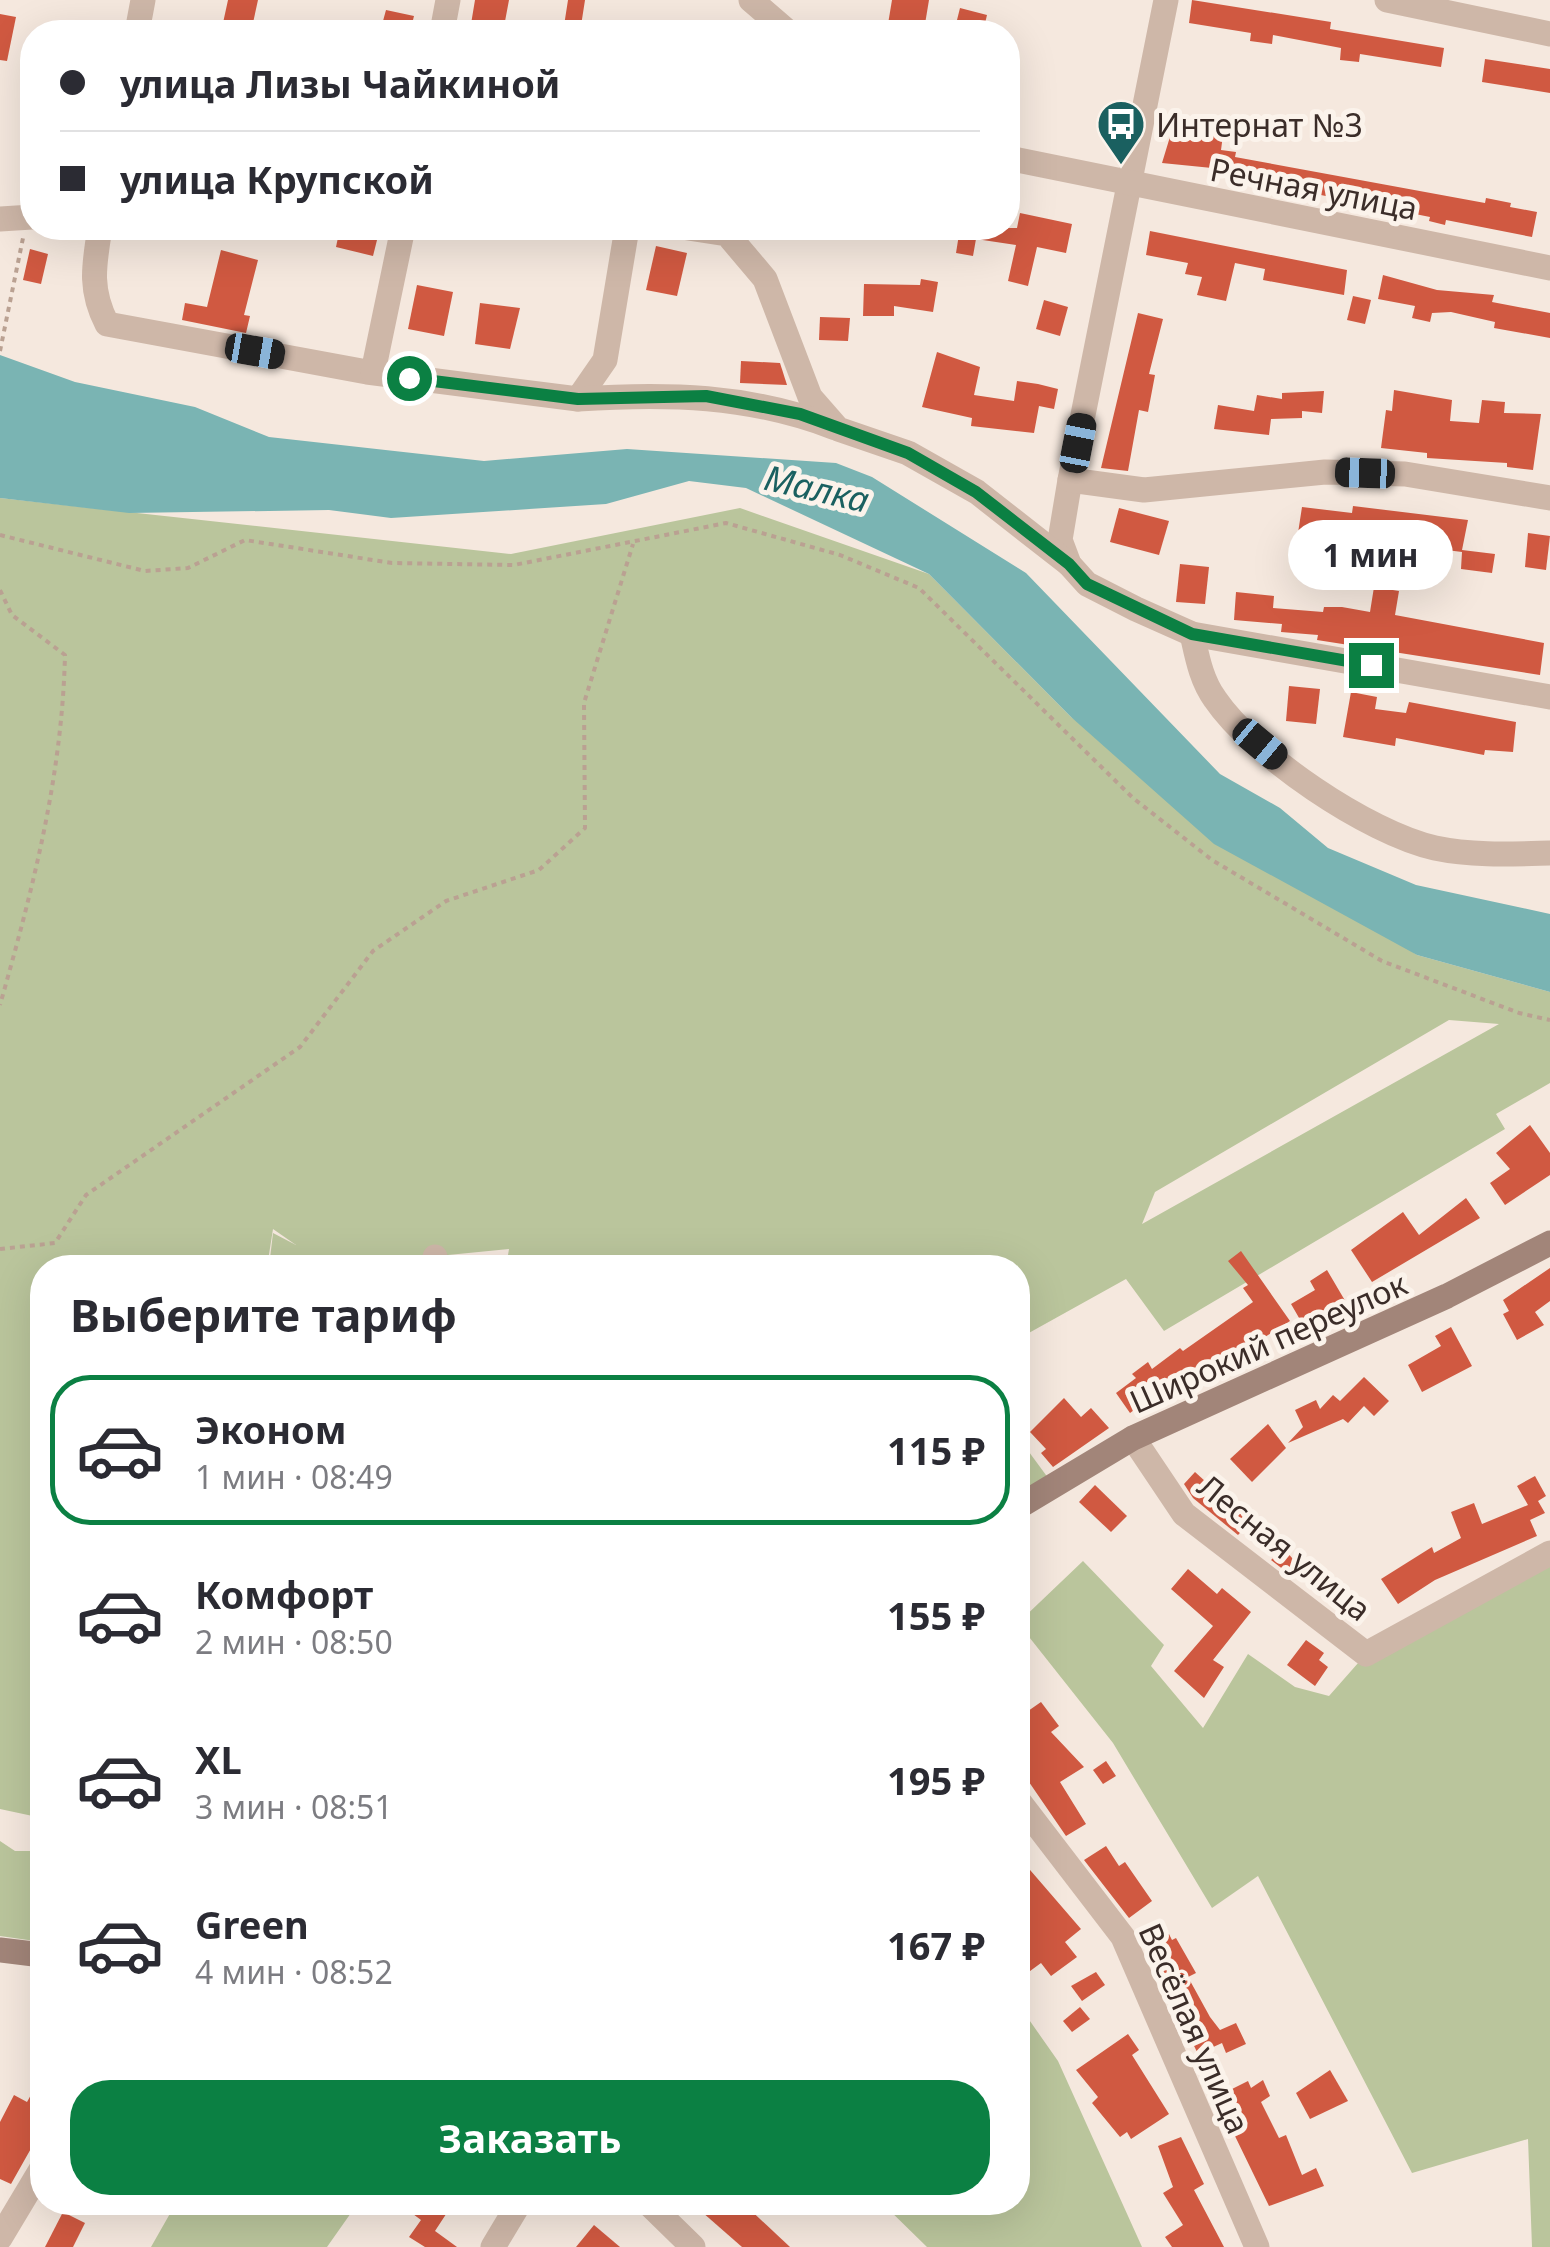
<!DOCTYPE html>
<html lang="ru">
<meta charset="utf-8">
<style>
body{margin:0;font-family:"Noto Sans",sans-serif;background:#f7f7f7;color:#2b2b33;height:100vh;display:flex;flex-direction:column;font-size:38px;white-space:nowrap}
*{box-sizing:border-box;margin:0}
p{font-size:32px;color:#7c7c81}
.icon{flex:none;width:55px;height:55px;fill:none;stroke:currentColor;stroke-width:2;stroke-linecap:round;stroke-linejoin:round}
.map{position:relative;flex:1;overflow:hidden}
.panel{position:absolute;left:30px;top:1255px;width:1000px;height:960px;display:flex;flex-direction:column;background:#fff;border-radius:40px;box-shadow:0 10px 40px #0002}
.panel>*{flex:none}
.guide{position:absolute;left:20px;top:20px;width:1000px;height:220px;border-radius:40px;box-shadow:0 10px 40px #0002;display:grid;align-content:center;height:220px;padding:0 40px;background:#fff}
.end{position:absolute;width:45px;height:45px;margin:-22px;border:12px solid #0b8043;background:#fff;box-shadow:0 0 0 5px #fff}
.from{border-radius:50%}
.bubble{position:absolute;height:70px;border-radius:35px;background:#fff;box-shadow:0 10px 40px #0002;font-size:32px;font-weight:700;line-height:70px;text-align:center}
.car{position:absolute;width:30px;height:60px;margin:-30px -15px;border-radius:12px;box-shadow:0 0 8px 2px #0007;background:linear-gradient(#222 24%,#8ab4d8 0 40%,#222 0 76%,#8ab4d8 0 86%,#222 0)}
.guide b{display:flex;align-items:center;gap:35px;height:95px;font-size:38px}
.guide b+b{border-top:2px solid #e1e1e2}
.guide i{width:25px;height:25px;background:#2b2b33}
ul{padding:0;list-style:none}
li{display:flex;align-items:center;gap:30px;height:150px;margin:0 20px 15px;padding:0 20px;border:5px solid transparent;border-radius:40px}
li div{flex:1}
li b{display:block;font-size:38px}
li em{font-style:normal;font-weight:700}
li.current{border-color:#0b8043}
li>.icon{width:90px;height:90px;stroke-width:1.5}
h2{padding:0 40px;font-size:45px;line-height:120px}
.action{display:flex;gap:20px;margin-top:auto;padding:20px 40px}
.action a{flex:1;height:115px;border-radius:40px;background:#0b8043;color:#fff;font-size:40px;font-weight:700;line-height:115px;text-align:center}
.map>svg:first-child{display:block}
.green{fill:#bac59c;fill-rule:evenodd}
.water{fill:#7ab4b3}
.building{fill:#d05941}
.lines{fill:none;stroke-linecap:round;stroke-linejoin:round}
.path{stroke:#baa192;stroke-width:4;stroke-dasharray:5 5;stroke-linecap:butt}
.street{stroke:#ceb7a8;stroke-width:25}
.secondary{stroke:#a28579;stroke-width:25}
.route{stroke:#0b8043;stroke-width:12}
.labels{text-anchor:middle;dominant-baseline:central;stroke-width:10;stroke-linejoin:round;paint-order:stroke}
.poi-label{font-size:32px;fill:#3b2d29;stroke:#fbf3eb;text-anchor:start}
.street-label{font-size:32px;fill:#3b2d29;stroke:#fbf3eb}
.water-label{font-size:35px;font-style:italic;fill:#1a6060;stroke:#fbf3eb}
</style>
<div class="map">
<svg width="1550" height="2247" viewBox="0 0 1550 2247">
<rect width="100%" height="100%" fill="#f5e8de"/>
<g class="green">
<path d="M0,498L511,554L740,508L929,574L1071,717L1417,955L1550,992V1083L1496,1114L1505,1129L1164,1331L1126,1279L1018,1339V1268L506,1267L509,1249L326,1267H269L273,1233L296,1245L273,1229L267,1267L42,1268V1818L0,1809ZM1449,1020L1499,1024L1142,1224L1155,1192Z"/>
<path d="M1018,1437L1054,1486L1018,1507Z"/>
<path d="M1550,1553V2247H1532L1528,2139L1412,2173L1258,1876L1212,1908L1113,1743L1018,1623L1083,1561L1164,1645L1151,1666L1203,1728L1248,1654L1295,1687L1329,1696L1366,1654Z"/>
<path d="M0,1841L15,1851H42V1942L0,1936Z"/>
<path d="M1018,2004L1058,2061L1142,2247H927L882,2203L1018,2202Z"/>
<path d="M176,2203V2202L358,2203L327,2247H151Z"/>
</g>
<path class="water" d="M0,355L75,382L195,407L269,437L484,461L627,449L836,463L872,477L1026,573L1220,774L1280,808L1328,848L1416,885L1550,914V992L1417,955L1214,844L1071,717L929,574L746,488L689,481L606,504L391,518L329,510L129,513L0,498Z"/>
<g class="building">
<path d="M228,0H258L251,32H221Z"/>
<path d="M475,0H509L503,32H478L479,25L471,24Z"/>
<path d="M568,0H585L580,32H563Z"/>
<path d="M892,0H929L924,30L888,24Z"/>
<path d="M1192,0L1331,22L1330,29L1444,48L1441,67L1360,54L1359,62L1340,60L1341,48L1273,35L1272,44L1250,41L1251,33L1189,23Z"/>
<path d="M960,8L987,15L983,32H954Z"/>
<path d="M386,10L414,16L410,32H380Z"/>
<path d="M0,14L16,17L7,61L0,60Z"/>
<path d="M1485,59L1550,69V93L1482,82Z"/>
<path d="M1176,117L1198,121L1196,131L1223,135L1221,150L1236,152L1235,157L1485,203L1486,198L1511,203L1510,207L1537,212L1532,237L1446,220L1445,225L1429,221L1430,217L1221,175L1222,169L1162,163Z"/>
<path d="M1020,213L1072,224L1066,253L1037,247L1028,286L1008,281L1016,245L976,239L973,256L956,253L960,228H1017Z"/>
<path d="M340,228H380L373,256L336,247Z"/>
<path d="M1150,231L1347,270L1344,295L1263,280L1265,269L1235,263L1226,301L1197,295L1202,277L1185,274L1188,263L1146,255Z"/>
<path d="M656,246L687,253L677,296L646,290Z"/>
<path d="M30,249L48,254L41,284L23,280Z"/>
<path d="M221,250L258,260L244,315L250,316L246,333L182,320L185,303L207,307Z"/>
<path d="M1383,275L1437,290L1494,295L1492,302L1550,313V338L1494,328L1495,322L1451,312L1432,313L1430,322L1412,318L1415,306L1378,299Z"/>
<path d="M921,279L938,282L933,312L894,306V316H863L864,284L920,285Z"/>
<path d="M417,285L453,292L444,336L408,329Z"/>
<path d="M1353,296L1371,300L1365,324L1347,320Z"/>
<path d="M1044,300L1068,307L1060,336L1036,329Z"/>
<path d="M480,303L520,308L510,349L475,344Z"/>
<path d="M1138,313L1163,319L1149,374L1155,375L1148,412L1139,410L1128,471L1101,468Z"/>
<path d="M820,317L850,318L848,341L819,340Z"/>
<path d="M937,352L980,367L974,395L1014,401L1017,381L1038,384L1058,389L1054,409L1039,406L1034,433L971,426L972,418L922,407Z"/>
<path d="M741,361L780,363L787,385L740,383Z"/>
<path d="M1394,390L1452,400L1450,421L1479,423L1482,400L1505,402L1504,413L1541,414L1533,470L1507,467V463L1427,458V453L1381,448L1386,410L1392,411Z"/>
<path d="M1324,391L1322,413L1302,411V418L1271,419L1269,435L1214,429L1218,405L1254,411L1257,395L1282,399V393Z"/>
<path d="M1353,506L1468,520L1462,550L1495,554L1492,573L1461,569L1462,552L1423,547L1417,570L1400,568L1402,546L1395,543L1298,533L1302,507L1352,513Z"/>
<path d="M1119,508L1169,521L1159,555L1110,542Z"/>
<path d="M1528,533L1550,536L1546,570L1525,567Z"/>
<path d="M1180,564L1209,567L1205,604L1176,602Z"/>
<path d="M1374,587L1399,591L1395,615L1544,643L1540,675L1317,640L1318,635L1281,632L1282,624L1234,620L1236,592L1274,596L1273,608L1323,612L1324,607H1342L1370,612Z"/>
<path d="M1289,686L1320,689L1316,724L1286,721Z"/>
<path d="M1351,692L1377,697L1375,709L1406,713L1409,702L1516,722L1513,752L1485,750L1484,755L1396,738L1395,746L1343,737Z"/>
<path d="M1530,1125L1550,1153V1175L1505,1205L1490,1183L1510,1169L1496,1153Z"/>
<path d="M1466,1198L1480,1218L1372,1282L1351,1250L1403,1212L1419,1235Z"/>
<path d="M1241,1251L1290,1321L1238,1354L1234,1348L1184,1391L1180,1387L1161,1400L1157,1393L1130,1413L1116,1393L1136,1378L1132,1374L1148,1362L1152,1369L1180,1348L1183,1351L1253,1302L1243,1288L1248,1285L1228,1261Z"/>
<path d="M1550,1268V1301L1535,1312L1544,1325L1517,1340L1503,1314L1509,1311L1503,1300Z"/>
<path d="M1327,1270L1347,1304L1302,1323L1291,1304L1315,1290L1310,1281Z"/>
<path d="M1451,1327L1472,1366L1422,1392L1408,1365L1441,1346L1435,1336Z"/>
<path d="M1364,1377L1389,1401L1374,1416L1364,1406L1348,1423L1343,1419L1288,1443L1303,1427L1295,1410L1316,1400L1320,1409L1333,1395L1340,1401Z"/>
<path d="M1064,1398L1081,1417L1091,1408L1109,1428L1053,1467L1041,1453L1046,1449L1030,1432Z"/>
<path d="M1268,1424L1286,1448L1252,1482L1230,1459Z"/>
<path d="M1195,1472L1250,1522L1238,1535L1193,1498L1184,1484Z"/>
<path d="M1535,1476L1546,1496L1538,1501L1545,1513L1530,1520L1537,1536L1435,1580L1398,1604L1381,1579L1432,1547L1434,1553L1461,1538L1451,1512L1474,1503L1482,1524L1528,1505L1517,1486Z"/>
<path d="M1095,1485L1127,1516L1111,1532L1079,1502Z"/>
<path d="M1284,1549L1302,1569L1293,1577L1271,1560Z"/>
<path d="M1188,1569L1217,1594L1222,1588L1251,1612L1213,1660L1224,1667L1204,1698L1174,1671L1213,1626L1171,1589Z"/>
<path d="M1306,1640L1324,1653L1319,1660L1328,1667L1315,1686L1287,1665Z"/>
<path d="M1041,1702L1059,1726L1051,1732L1084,1767L1060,1782L1086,1824L1066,1836L1018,1766V1718Z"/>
<path d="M1106,1761L1116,1776L1103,1784L1093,1770Z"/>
<path d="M1106,1846L1119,1866L1125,1862L1152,1901L1129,1918L1084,1860Z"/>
<path d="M1018,1856L1081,1929L1065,1942L1077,1957L1051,1976L1041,1963L1026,1974L1018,1963Z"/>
<path d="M1169,1934L1172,1940L1176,1938L1196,1973L1188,1977L1210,2017L1220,2030L1236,2023L1246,2044L1226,2053L1222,2043L1198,2054L1145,1946Z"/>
<path d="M1096,1972L1105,1985L1082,2001L1071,1986Z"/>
<path d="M1080,2007L1090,2019L1072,2032L1063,2021Z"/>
<path d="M1128,2034L1139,2050L1132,2055L1169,2114L1131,2139L1127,2132L1120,2137L1092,2103L1098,2097L1076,2070Z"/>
<path d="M1330,2070L1348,2101L1310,2119L1296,2093Z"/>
<path d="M42,2075V2129L11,2184L0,2179V2122L14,2095L27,2102Z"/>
<path d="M1263,2080L1270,2096L1261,2102L1279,2138L1286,2135L1302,2175L1316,2168L1324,2186L1269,2206L1216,2097L1248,2081L1251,2088Z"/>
<path d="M1181,2137L1204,2184L1194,2190L1224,2247H1172L1165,2237L1183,2225L1163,2193L1173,2187L1158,2146Z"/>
<path d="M397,2202H454L435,2231L457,2247H425L409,2237L421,2220Z"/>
<path d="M710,2202H742L790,2247H742L702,2212Z"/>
<path d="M63,2212L85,2223L73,2247H45Z"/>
<path d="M594,2225L620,2247H576Z"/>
</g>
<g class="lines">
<g class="path">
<path d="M0,351L23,238"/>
<path d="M0,535L145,571L188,568L245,540L392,563L514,565L726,523L840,555L919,588L1133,798L1212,860L1382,961L1519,1013L1550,1020"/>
<path d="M0,590L12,615L65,655C62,777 33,888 0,1005"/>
<path d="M0,1249L55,1243L86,1195L300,1047L373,951L446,901L539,870L585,828L584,703L633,544"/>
</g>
<g class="street">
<path d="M751,0L788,32"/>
<path d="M1166,0L1070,480L1060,540L1069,564L1087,584L1136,609L1192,634L1550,697"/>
<path d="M1387,0L1550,34"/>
<path d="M137,32L143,0"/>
<path d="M442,32L448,0"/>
<path d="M1008,158L1550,268"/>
<path d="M0,219L32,217"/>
<path d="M100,228C94,265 89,289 107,324L367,372L578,399L605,360L627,228"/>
<path d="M688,228L727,234L765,279L810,397L838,429L908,453L977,492L1069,564"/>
<path d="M373,372L403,228"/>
<path d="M578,399C667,393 749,395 833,427"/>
<path d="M1070,480L1144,490L1325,472L1405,474L1550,498"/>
<path d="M1192,634C1197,656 1201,680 1215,699C1253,755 1368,833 1435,848C1473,856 1512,854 1550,853"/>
<path d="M435,1257V1268"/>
<path d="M1133,1438L1184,1514L1366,1654L1550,1553"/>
<path d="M1018,1800L1123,1937L1257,2247"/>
<path d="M647,2202L693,2247"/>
<path d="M0,2238L42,2168"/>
<path d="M493,2247L520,2202"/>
</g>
<g class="secondary">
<path d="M1018,1507L1133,1438L1447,1296L1550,1243"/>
<path d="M0,1950L42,1955"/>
</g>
</g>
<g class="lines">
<path class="route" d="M409,378L578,399L706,396L800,414L908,453L976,492L1069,564L1087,584L1192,634L1371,665"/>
</g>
<defs>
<g id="bus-pin" transform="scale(2.5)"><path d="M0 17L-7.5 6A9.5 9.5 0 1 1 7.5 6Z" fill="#1a6060" stroke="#fbf3eb"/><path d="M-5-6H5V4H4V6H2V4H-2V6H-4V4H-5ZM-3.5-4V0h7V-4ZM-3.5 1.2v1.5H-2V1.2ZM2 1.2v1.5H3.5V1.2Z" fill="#fff"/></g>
</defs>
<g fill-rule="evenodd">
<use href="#bus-pin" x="1121" y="124"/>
</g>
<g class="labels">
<g class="poi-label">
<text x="1156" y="124">Интернат №3</text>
</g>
<g class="street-label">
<text transform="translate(1314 188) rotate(11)">Речная улица</text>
<text transform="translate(1268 1342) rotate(-24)">Широкий переулок</text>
<text transform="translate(1285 1547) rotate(39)">Лесная улица</text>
<text transform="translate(1195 2028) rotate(66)">Весёлая улица</text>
</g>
<g class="water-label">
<text transform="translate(817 488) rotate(13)">Малка</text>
</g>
</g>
</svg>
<i class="end from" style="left:409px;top:378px"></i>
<i class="end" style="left:1371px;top:665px"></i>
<div class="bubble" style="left:1288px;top:520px;width:165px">1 мин</div>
<i class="car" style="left:255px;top:351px;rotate:100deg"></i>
<i class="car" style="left:1078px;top:443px;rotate:11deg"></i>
<i class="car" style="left:1365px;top:473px;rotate:272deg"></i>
<i class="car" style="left:1260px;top:744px;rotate:130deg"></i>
<div class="guide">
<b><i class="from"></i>улица Лизы Чайкиной</b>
<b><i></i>улица Крупской</b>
</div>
<section class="panel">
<h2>Выберите тариф</h2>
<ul>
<li class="current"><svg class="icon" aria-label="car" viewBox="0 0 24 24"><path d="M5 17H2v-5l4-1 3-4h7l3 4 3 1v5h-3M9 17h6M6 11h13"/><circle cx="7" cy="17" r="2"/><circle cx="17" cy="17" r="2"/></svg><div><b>Эконом</b><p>1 мин · 08:49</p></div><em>115 ₽</em></li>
<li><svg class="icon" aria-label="car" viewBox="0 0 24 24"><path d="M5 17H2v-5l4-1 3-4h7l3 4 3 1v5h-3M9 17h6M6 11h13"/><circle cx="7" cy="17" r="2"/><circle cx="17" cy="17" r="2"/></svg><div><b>Комфорт</b><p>2 мин · 08:50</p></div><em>155 ₽</em></li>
<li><svg class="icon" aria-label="car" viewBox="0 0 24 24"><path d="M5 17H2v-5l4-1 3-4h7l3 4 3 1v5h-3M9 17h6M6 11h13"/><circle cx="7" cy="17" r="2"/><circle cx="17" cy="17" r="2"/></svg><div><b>XL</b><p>3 мин · 08:51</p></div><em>195 ₽</em></li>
<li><svg class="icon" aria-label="car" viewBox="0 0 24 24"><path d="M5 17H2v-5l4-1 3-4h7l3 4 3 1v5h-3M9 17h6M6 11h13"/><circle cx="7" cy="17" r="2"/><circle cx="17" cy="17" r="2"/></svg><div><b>Green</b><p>4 мин · 08:52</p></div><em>167 ₽</em></li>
</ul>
<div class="action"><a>Заказать</a></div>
</section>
</div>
